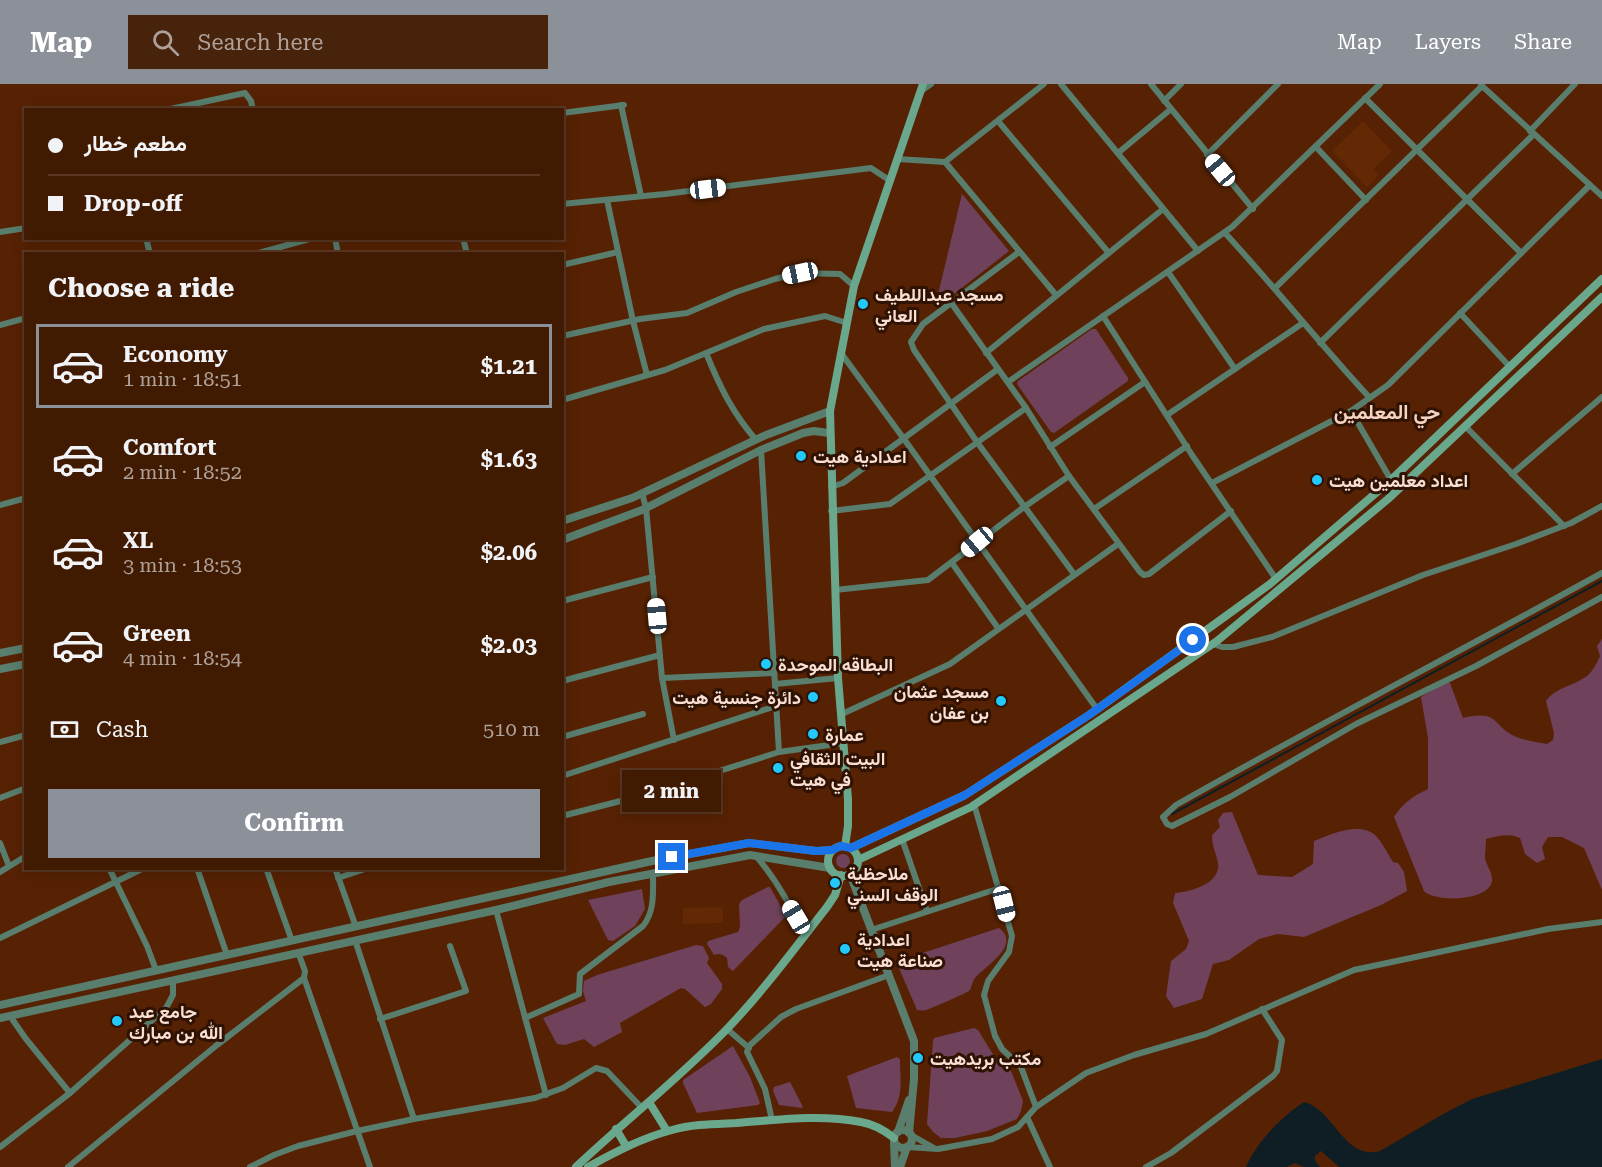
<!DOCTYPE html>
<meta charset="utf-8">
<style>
body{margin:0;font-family:"Roboto Serif",Vazirmatn,serif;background:#48230c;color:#f1f3f6;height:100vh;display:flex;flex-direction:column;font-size:22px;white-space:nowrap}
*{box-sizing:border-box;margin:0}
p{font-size:20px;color:#aea199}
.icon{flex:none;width:33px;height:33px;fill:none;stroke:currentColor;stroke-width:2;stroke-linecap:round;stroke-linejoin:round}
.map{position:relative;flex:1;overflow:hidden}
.details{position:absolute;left:24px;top:168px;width:540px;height:618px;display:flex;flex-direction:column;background:#411a02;border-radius:0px;box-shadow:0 3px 15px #0003,0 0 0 2px #5a3824}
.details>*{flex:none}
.top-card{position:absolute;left:24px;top:24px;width:540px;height:132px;border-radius:0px;box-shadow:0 3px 15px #0003,0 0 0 2px #5a3824;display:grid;align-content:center;height:132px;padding:0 24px;background:#411a02}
.end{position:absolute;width:27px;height:27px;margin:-14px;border:8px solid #1a73e8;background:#fff;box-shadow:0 0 0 3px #fff}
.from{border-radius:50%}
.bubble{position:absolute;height:42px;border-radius:0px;background:#411a02;box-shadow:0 3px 15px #0003,0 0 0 2px #5a3824;font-size:20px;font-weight:700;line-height:42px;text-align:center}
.car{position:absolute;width:18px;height:36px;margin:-18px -9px;border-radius:8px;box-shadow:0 0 4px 2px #0007;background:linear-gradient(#fff 24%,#345 0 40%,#fff 0 76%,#345 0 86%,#fff 0)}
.top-card b{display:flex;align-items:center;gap:21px;height:57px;font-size:22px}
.top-card b+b{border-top:2px solid #5a3824}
.top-card i{width:15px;height:15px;background:#f1f3f6}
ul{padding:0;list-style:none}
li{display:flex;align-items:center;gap:18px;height:84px;margin:0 12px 9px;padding:0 12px;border:3px solid transparent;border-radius:0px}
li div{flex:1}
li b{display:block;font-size:22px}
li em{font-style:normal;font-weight:700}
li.on{border-color:#8c9099}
li>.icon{width:54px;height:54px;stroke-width:1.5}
h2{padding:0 24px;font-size:27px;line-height:72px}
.pay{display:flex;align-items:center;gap:15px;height:66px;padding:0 24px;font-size:22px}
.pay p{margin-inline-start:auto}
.button{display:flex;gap:12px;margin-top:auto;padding:12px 24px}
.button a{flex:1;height:69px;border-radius:0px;background:#8c9099;color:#fff;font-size:24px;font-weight:700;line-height:69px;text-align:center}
header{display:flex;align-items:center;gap:36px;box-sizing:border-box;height:84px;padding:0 30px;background:#8c9099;color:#fff}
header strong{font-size:28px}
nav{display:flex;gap:33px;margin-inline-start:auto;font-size:21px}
.search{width:420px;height:54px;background:#48230c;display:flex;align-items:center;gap:15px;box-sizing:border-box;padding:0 21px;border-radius:0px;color:#aea199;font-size:22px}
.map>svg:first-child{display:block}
.built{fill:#632804}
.green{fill:#6f415b}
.water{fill:#0f1e24}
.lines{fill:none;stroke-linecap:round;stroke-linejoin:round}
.stream{stroke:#0f1e24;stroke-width:2}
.minor{stroke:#597e6e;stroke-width:6}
.tertiary{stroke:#597e6e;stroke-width:8}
.secondary{stroke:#6aa88e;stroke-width:8}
.route{stroke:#1a73e8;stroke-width:8}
.poi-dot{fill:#21c9fd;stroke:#301203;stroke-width:2}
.labels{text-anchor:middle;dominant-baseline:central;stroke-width:6;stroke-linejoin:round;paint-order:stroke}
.poi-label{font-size:18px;font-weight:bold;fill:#fae0d4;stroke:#301203;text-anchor:start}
.neighbourhood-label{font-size:20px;font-weight:bold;fill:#f5d3c4;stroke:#301203}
</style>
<header>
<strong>Map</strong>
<div class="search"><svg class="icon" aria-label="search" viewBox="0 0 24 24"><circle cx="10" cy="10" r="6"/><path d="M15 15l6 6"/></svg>Search here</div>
<nav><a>Map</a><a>Layers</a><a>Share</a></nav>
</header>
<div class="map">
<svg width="1602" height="1083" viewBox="0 0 1602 1083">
<rect width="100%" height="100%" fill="#572203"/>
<g class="built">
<path d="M1363,37L1392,67L1373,85L1379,91L1367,103L1332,67Z"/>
<path d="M723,823V839L683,840V824Z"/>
</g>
<g class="green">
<path d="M962,110L1009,167L944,218L936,219Z"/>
<path d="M1092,245H1096L1128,294V297L1054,349L1051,348L1017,300L1018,297Z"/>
<path d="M1602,555V806L1584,764L1562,753H1548L1542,763L1545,775L1537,779L1525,770L1520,754C1509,749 1498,752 1486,755C1486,761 1485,768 1485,774C1486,781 1493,789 1492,797C1489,817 1436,819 1424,807L1394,733C1403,719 1413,712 1428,705V654L1421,613L1446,597L1450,599L1463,634C1502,625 1490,643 1519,654C1528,657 1538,658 1547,660L1553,656L1554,649L1546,617C1556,603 1574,602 1587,592C1593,587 1597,579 1600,572L1597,562Z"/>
<path d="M1232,728L1258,791L1292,793L1313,780L1314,757C1331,750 1362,736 1377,753C1383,760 1388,770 1393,778L1398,779L1404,788L1407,807L1381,821L1304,853L1278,850L1259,855L1229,876L1213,880L1202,915L1174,924L1166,912L1171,877L1186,865L1189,857L1173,819L1175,809C1190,808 1221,800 1218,779C1216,768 1212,763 1212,751L1220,743L1218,736L1223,729Z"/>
<circle cx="843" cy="777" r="7"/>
<path d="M768,803H770L785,830V833L733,887L728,883L727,874C722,870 720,869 714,871L707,860L708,857L738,848L740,843L739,820L742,816Z"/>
<path d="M642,805L645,825L635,842L613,857L608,856L588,816Z"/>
<path d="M999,844C1022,861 985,882 975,894C972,898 972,904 969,907C966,909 930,925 926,926C923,927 920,926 917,926L898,882V877Z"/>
<path d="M696,861L703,862L709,874L707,879L722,900V905L711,920L705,923L685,905L681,904L620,939L622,948L594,963L584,955L565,961L557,960L543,934L586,917L583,907L584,897L597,891Z"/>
<path d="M974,944L978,946L997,977L1011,987L1023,1017L1021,1027L1017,1035L987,1047L955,1054H941L933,1048L927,1040L933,957L934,954Z"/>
<path d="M733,962L750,993L760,1019L758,1021L697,1029L683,999V996Z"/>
<path d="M897,973L900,975C900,995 904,1012 892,1028L856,1024L847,992Z"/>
<path d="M790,998L803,1023L802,1024L779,1021L773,1007L774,1003Z"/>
</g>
<path class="water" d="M1602,975V1083H1339L1321,1067L1315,1072V1076L1320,1083H1304L1295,1079L1287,1083H1246C1257,1058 1281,1033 1304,1018C1334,1025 1344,1077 1380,1067L1445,1029L1472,1015Z"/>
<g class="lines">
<path class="stream" d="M1172,730L1602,497"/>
<g class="minor">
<path d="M1061,0L1198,167"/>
<path d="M1151,0L1253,125"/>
<path d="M1481,1L1602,112"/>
<path d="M921,7L931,0"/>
<path d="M1365,14L1521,169"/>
<path d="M1164,17L1181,0"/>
<path d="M621,21L641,112"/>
<path d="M166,26L245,9L251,17L253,26"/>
<path d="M562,29L624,21"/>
<path d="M998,37L1108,168"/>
<path d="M1530,47L1575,0"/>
<path d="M1316,63L1366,116"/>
<path d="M1118,69L1171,25"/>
<path d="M1207,71L1278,0"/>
<path d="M897,75L945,78L1044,0"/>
<path d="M945,78L1056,211"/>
<path d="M607,116L633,237L647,291"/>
<path d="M562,120L665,110L871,84L889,96"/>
<path d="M0,148L26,144"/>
<path d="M1225,149C1274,202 1320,260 1369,313"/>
<path d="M146,154L150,170"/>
<path d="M335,154L338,170"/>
<path d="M463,154L467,170"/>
<path d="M1019,168L923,240L911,258L914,266L977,358L1074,490"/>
<path d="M255,170L313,154"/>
<path d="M562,181L618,168"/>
<path d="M1168,188L1235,285"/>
<path d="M1275,204L1482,2"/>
<path d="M952,220L1026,324L1069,392L1140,488L1144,491L1149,490L1231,427"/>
<path d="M1460,229L1510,283"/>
<path d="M1103,232L1192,371L1276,495"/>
<path d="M0,241L26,234"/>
<path d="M562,252L640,235L687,229L736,208L775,195L799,189L840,190L854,202"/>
<path d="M1320,259L1534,50"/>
<path d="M706,269C720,303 732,328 756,356"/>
<path d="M841,269L904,355L1097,625"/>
<path d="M986,269L1163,125"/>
<path d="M1008,298L1232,143L1380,0"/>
<path d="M562,316L665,286L764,245L825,232L847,239"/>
<path d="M1351,327L1391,396"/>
<path d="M1167,331L1303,239"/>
<path d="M1465,342L1564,442"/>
<path d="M1050,363L1145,298"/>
<path d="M761,366L779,668"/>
<path d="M1512,390L1602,313"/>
<path d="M1212,399L1351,327L1388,301L1590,101"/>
<path d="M831,403L843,399L998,285"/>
<path d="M642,409L646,424L662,594L674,656"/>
<path d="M0,421L26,414"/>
<path d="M1094,425L1187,362"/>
<path d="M831,427L890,420L1026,324"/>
<path d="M952,479L998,544"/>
<path d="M1602,489C1461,567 1317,641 1176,721L1163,733L1167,740L1172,742L1230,713L1356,640L1476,582L1602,513"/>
<path d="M835,506L928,496L1024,423L1069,392"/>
<path d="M562,517L653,493"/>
<path d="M1213,560L1222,563H1233L1272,553L1423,491L1516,460L1571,439L1602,422"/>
<path d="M662,594L774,589"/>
<path d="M562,597L660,571"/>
<path d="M775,600L838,594"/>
<path d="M842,630L950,580L1118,460"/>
<path d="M562,653L643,630"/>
<path d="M0,658L26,651"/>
<path d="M562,692L776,622"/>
<path d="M0,714L26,704"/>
<path d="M974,720L1012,852L1009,868L988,897L984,911L995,952L1002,965L1021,983L1036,1023"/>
<path d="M562,732L644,711L779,668L844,659"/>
<path d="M902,755L927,827"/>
<path d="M0,759L9,782"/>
<path d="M756,772C776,795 792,824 804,851"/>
<path d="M109,784L147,862L156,886"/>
<path d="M197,784L227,871"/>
<path d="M266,784L292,857"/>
<path d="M335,784L356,843"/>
<path d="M0,788L26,772"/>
<path d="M338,794L368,784"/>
<path d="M496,826L546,1011"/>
<path d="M871,846L1000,804"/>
<path d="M0,854L144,784"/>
<path d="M355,856L414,1035"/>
<path d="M298,868L305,887L304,894L370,1083"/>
<path d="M10,932L26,955L70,1009"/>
<path d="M525,934L579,910L580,890L643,842C655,827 653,808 653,789"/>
<path d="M380,935L466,907L450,862"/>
<path d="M727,945L749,964"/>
<path d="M1027,1033L1050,1083"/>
<path d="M772,1036L765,1005L747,968L749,962L781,933L796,925L889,891"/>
<path d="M911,1051L934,1064"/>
<path d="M0,1063L70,1009L166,924L173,911V896"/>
<path d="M907,1063L938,1065L992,1055L1018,1043L1036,1023L1086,989L1134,971L1206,950L1354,886L1548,845L1602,838"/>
<path d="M68,1083L217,961L304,894"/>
<path d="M250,1083L274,1071L298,1062L357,1047L414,1035L535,1014L563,1004L596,984L607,987L642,1024"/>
<path d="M1146,1083L1171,1069L1273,992L1277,987L1282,956L1262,925"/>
</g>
<g class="tertiary">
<path d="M562,437L632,414L766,351L830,327"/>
<path d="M562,456L642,426L761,366L803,349L814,347L829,349"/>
<path d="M0,569L26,564"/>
<path d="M0,585L26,580"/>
<path d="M850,790L914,957V995L909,1049"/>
<path d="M0,921L652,777L749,759L816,767L833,766"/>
<path d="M0,934L496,826L609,798L750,771L830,784"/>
<circle cx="903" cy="1055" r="9"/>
<path d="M898,1048L909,1016"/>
<path d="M894,1059L895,1083"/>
<path d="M900,1083L907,1063"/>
</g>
<g class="secondary">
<path d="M845,762L848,742V715L838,594L830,327L854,202L923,0"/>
<circle cx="843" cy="777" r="15"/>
<path d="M851,764L965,711L1089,631L1270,500L1391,396L1602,195"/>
<path d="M858,776L971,723L1217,557L1388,415L1602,213"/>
<path d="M649,1018L667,1047"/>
<path d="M616,1045L626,1062"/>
<path d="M576,1083C625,1037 678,995 725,947C762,909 794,865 827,823L835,811L841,791"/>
<path d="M588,1083C615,1068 642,1054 672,1046C693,1040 715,1040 736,1039C777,1036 820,1030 861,1038C873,1040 884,1046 894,1054"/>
</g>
</g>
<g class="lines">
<path class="route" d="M672,773L749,759L816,767L832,766L841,762L851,764L965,711L1089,631L1193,556"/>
</g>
<g class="poi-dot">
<circle cx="863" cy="220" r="6"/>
<circle cx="801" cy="372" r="6"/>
<circle cx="1317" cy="396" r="6"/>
<circle cx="766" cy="580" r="6"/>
<circle cx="813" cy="613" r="6"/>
<circle cx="1001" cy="617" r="6"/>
<circle cx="813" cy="650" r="6"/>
<circle cx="778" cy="684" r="6"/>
<circle cx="835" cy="799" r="6"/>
<circle cx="845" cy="865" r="6"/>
<circle cx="117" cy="937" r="6"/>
<circle cx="918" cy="974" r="6"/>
</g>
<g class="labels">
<g class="poi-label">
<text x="875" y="210">مسجد عبداللطيف<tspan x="875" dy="21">العاني</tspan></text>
<text x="813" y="372">اعدادية هيت</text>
<text x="1329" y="396">اعداد معلمين هيت</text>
<text x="778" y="580">البطاقه الموحدة</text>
<text x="989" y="607" text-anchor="end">مسجد عثمان<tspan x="989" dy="21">بن عفان</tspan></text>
<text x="801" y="613" text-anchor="end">دائرة جنسية هيت</text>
<text x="825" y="650">عمارة</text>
<text x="790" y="674">البيت الثقافي<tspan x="790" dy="21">في هيت</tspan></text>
<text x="847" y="789">ملاحظية<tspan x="847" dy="21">الوقف السني</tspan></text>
<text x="857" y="855">اعدادية<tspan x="857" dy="21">صناعة هيت</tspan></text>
<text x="129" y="927">جامع عبد<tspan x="129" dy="21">الله بن مبارك</tspan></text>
<text x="930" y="974">مكتب بريدهيت</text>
</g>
<g class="neighbourhood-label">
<text x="1387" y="328">حي المعلمين</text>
</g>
</g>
</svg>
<i class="end from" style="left:1193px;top:556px"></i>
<i class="end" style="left:672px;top:773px"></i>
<div class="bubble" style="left:622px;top:686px;width:99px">2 min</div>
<i class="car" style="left:1220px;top:86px;rotate:320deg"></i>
<i class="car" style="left:708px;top:105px;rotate:83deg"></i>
<i class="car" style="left:800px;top:189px;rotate:258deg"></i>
<i class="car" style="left:977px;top:458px;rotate:230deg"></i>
<i class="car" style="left:657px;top:532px;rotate:355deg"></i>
<i class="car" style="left:1004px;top:820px;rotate:166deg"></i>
<i class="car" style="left:796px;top:833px;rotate:329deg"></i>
<div class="top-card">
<b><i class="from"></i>مطعم خطار</b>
<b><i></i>Drop-off</b>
</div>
<section class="details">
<h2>Choose a ride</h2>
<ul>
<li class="on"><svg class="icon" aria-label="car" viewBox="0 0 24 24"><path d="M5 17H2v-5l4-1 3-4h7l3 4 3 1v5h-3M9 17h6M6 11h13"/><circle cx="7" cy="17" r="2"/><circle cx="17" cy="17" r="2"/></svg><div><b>Economy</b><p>1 min · 18:51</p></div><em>$1.21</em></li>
<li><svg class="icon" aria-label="car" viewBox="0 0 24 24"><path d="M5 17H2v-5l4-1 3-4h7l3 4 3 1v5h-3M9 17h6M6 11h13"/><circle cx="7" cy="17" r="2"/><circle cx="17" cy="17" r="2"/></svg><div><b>Comfort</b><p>2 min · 18:52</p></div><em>$1.63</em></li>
<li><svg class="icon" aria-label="car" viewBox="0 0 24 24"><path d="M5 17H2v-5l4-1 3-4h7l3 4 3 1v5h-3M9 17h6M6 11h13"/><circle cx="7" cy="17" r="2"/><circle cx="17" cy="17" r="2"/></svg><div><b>XL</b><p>3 min · 18:53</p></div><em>$2.06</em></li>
<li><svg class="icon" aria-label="car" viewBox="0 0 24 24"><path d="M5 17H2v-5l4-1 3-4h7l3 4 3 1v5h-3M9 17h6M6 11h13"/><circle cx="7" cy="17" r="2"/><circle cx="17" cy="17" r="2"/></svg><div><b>Green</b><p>4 min · 18:54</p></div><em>$2.03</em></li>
</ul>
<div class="pay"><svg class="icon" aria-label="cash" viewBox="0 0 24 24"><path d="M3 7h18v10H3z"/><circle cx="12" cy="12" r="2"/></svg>Cash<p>510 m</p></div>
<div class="button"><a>Confirm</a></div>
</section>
</div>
